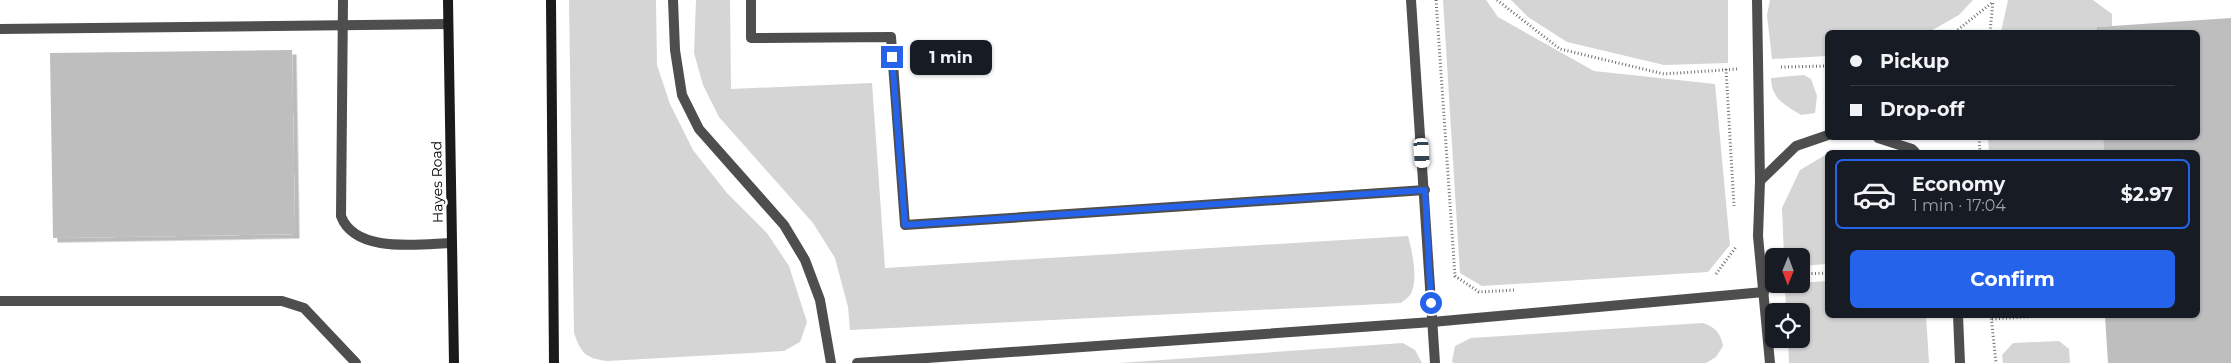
<!DOCTYPE html>
<meta charset="utf-8">
<style>
body{margin:0;font-family:Montserrat,sans-serif;background:#20242c;color:#f1f3f6;height:100vh;display:flex;flex-direction:column;font-size:19px;white-space:nowrap}
*{box-sizing:border-box;margin:0}
p{font-size:16px;color:#9ea1a6}
.icon{flex:none;width:28px;height:28px;fill:none;stroke:currentColor;stroke-width:2;stroke-linecap:round;stroke-linejoin:round}
.map{position:relative;flex:1;overflow:hidden}
.drawer{position:absolute;left:1825px;top:150px;width:375px;height:168px;display:flex;flex-direction:column;background:#171b24;border-radius:8px;box-shadow:0 1px 4px #0004}
.drawer>*{flex:none}
.top-card{position:absolute;left:1825px;top:30px;width:375px;height:110px;border-radius:8px;box-shadow:0 1px 4px #0004;display:grid;align-content:center;height:110px;padding:0 25px;background:#171b24}
.needle{width:32px;rotate:181deg}
.tools{position:absolute;left:1765px;top:248px;display:grid;gap:10px}
.tools a{display:grid;place-items:center;width:45px;height:45px;border-radius:8px;background:#171b24;box-shadow:0 1px 4px #0004;font-size:25px}
.end{position:absolute;width:22px;height:22px;margin:-11px;border:6px solid #2563eb;background:#fff;box-shadow:0 0 0 2px #fff}
.from{border-radius:50%}
.bubble{position:absolute;height:35px;border-radius:8px;background:#171b24;box-shadow:0 1px 4px #0004;font-size:16px;font-weight:700;line-height:35px;text-align:center}
.car{position:absolute;width:15px;height:30px;margin:-15px -8px;border-radius:6px;box-shadow:0 0 4px 1px #0007;background:linear-gradient(#fff 24%,#345 0 40%,#fff 0 76%,#345 0 86%,#fff 0)}
.top-card b{display:flex;align-items:center;gap:18px;height:48px;font-size:19px}
.top-card b+b{border-top:1px solid #363941}
.top-card i{width:12px;height:12px;background:#f1f3f6}
ul{padding:9px 0 0;list-style:none}
li{display:flex;align-items:center;gap:15px;height:70px;margin:0 10px 8px;padding:0 15px;border:2px solid #363941;border-radius:8px}
li div{flex:1}
li b{display:block;font-size:19px}
li em{font-style:normal;font-weight:700}
li.current{border-color:#2563eb}
li>.icon{width:45px;height:45px;stroke-width:1.5}
.cta{display:flex;gap:10px;margin-top:auto;padding:10px 25px}
.cta a{flex:1;height:58px;border-radius:8px;background:#2563eb;color:#fff;font-size:20px;font-weight:700;line-height:58px;text-align:center}
.map>svg:first-child{display:block}
.green{fill:#d5d5d5}
.building{fill:#bebebe;filter:url(#shadow)}
.lines{fill:none;stroke-linecap:round;stroke-linejoin:round}
.path{stroke:#707070;stroke-width:3;stroke-dasharray:1 2.5;stroke-linecap:butt}
.lane{stroke:#4e4e4e;stroke-width:10}
.secondary{stroke:#1b1b1b;stroke-width:10}
.route{stroke:#2563eb;stroke-width:6}
.labels{text-anchor:middle;dominant-baseline:central;stroke-width:5;stroke-linejoin:round;paint-order:stroke}
.street-label{font-size:14px;fill:#000;stroke:#fff}
</style>
<div class="map">
<svg width="2231" height="363" viewBox="0 0 2231 363">
<defs>
<filter id="shadow"><feDropShadow dx="4.5" dy="4.5" stdDeviation="0" flood-color="#0004"/></filter>
</defs>
<rect width="100%" height="100%" fill="#fff"/>
<g class="green">
<path d="M569,0H656L657,65L670,104L693,150L727,193L767,233L789,266L807,322L800,342L784,351L607,361C585,358 581,353 574,333Z"/>
<path d="M696,0H730L731,89L872,83L885,268L1408,236C1412,250 1419,282 1410,295C1408,298 1403,301 1401,303L850,330L848,307L835,258L813,223L719,117L703,85L694,53Z"/>
<path d="M1443,0H1486L1498,17L1594,71L1715,84L1730,245L1708,272L1482,286L1460,273Z"/>
<path d="M1511,0H1728V63L1664,65L1567,42L1528,17Z"/>
<path d="M1770,0H1973L1959,15L1929,32H1828L1827,56L1772,59L1767,15Z"/>
<path d="M2008,0H2093L2112,14V26L2097,27V32H2001Z"/>
<path d="M1804,75L1811,79L1817,96L1815,113L1801,115C1784,104 1772,100 1771,78Z"/>
<path d="M1988,138H2103L2104,152H1989Z"/>
<path d="M1827,154V264L1801,266V256H1784L1782,208L1800,170Z"/>
<path d="M1827,281L1828,315H1926L1929,363H1789L1788,339H1801V311H1786L1785,284Z"/>
<path d="M1703,323C1716,328 1720,332 1723,346L1716,357L1706,363H1453L1452,361L1455,346L1471,338Z"/>
<path d="M2059,341L2069,349L2070,363H2003L2002,355L2013,343Z"/>
<path d="M1403,343L1415,350L1422,363H1119Z"/>
</g>
<g class="building">
<path d="M2231,18V363H2108L2105,315H2198V152H2104L2103,138H2198V32H2097V27Z"/>
<path d="M292,50L295,234L53,238L50,53Z"/>
</g>
<g class="lines">
<g class="path">
<path d="M1436,0L1455,276L1479,292L1515,290"/>
<path d="M1497,0L1560,49L1664,74L1737,69"/>
<path d="M1955,32L1993,2"/>
<path d="M1990,32L1993,1"/>
<path d="M1781,67L1828,66"/>
<path d="M1726,69L1734,206"/>
<path d="M1979,138L1980,152"/>
<path d="M1716,274L1736,247"/>
<path d="M1801,274L1828,273"/>
<path d="M1991,315L1996,363"/>
<path d="M1992,319L2058,315"/>
</g>
<g class="lane">
<path d="M343,0L341,216C355,254 419,244 452,243"/>
<path d="M673,0L675,50L682,95L699,129L784,225L805,260L820,300L831,363"/>
<path d="M751,0V38L891,37L905,225L1425,190"/>
<path d="M1411,0L1435,363"/>
<path d="M1757,0L1760,181"/>
<path d="M0,29L448,24"/>
<path d="M1878,138L1912,149L1915,152"/>
<path d="M0,301H282L304,308L356,363"/>
<path d="M1958,315L1960,363"/>
<path d="M857,363L1432,322L1764,292"/>
<path d="M1770,363L1758,236L1760,181L1796,146L1828,135"/>
</g>
<g class="secondary">
<path d="M448,0L454,363"/>
<path d="M551,0L554,363"/>
</g>
</g>
<g class="lines">
<path class="route" d="M892,57L905,225L1425,190L1431,303"/>
</g>
<g class="labels">
<g class="street-label">
<text transform="translate(437 182) rotate(-91)">Hayes Road</text>
</g>
</g>
</svg>
<div class="tools">
<a><svg class="needle" viewBox="-14 -14 28 28"><path d="M0-13l5 13h-10z" fill="#e53935"/><path d="M0 13l5-13h-10z" fill="#9ea1a6"/></svg></a>
<a><svg class="icon" aria-label="locate" viewBox="0 0 24 24"><circle cx="12" cy="12" r="6"/><path d="M12 2v4M12 18v4M2 12h4M18 12h4"/></svg></a>
</div>
<i class="end from" style="left:1431px;top:303px"></i>
<i class="end" style="left:892px;top:57px"></i>
<div class="bubble" style="left:910px;top:40px;width:82px">1 min</div>
<i class="car" style="left:1422px;top:153px;rotate:176deg"></i>
<div class="top-card">
<b><i class="from"></i>Pickup</b>
<b><i></i>Drop-off</b>
</div>
<section class="drawer">
<ul>
<li class="current"><svg class="icon" aria-label="car" viewBox="0 0 24 24"><path d="M5 17H2v-5l4-1 3-4h7l3 4 3 1v5h-3M9 17h6M6 11h13"/><circle cx="7" cy="17" r="2"/><circle cx="17" cy="17" r="2"/></svg><div><b>Economy</b><p>1 min · 17:04</p></div><em>$2.97</em></li>
</ul>
<div class="cta"><a>Confirm</a></div>
</section>
</div>
